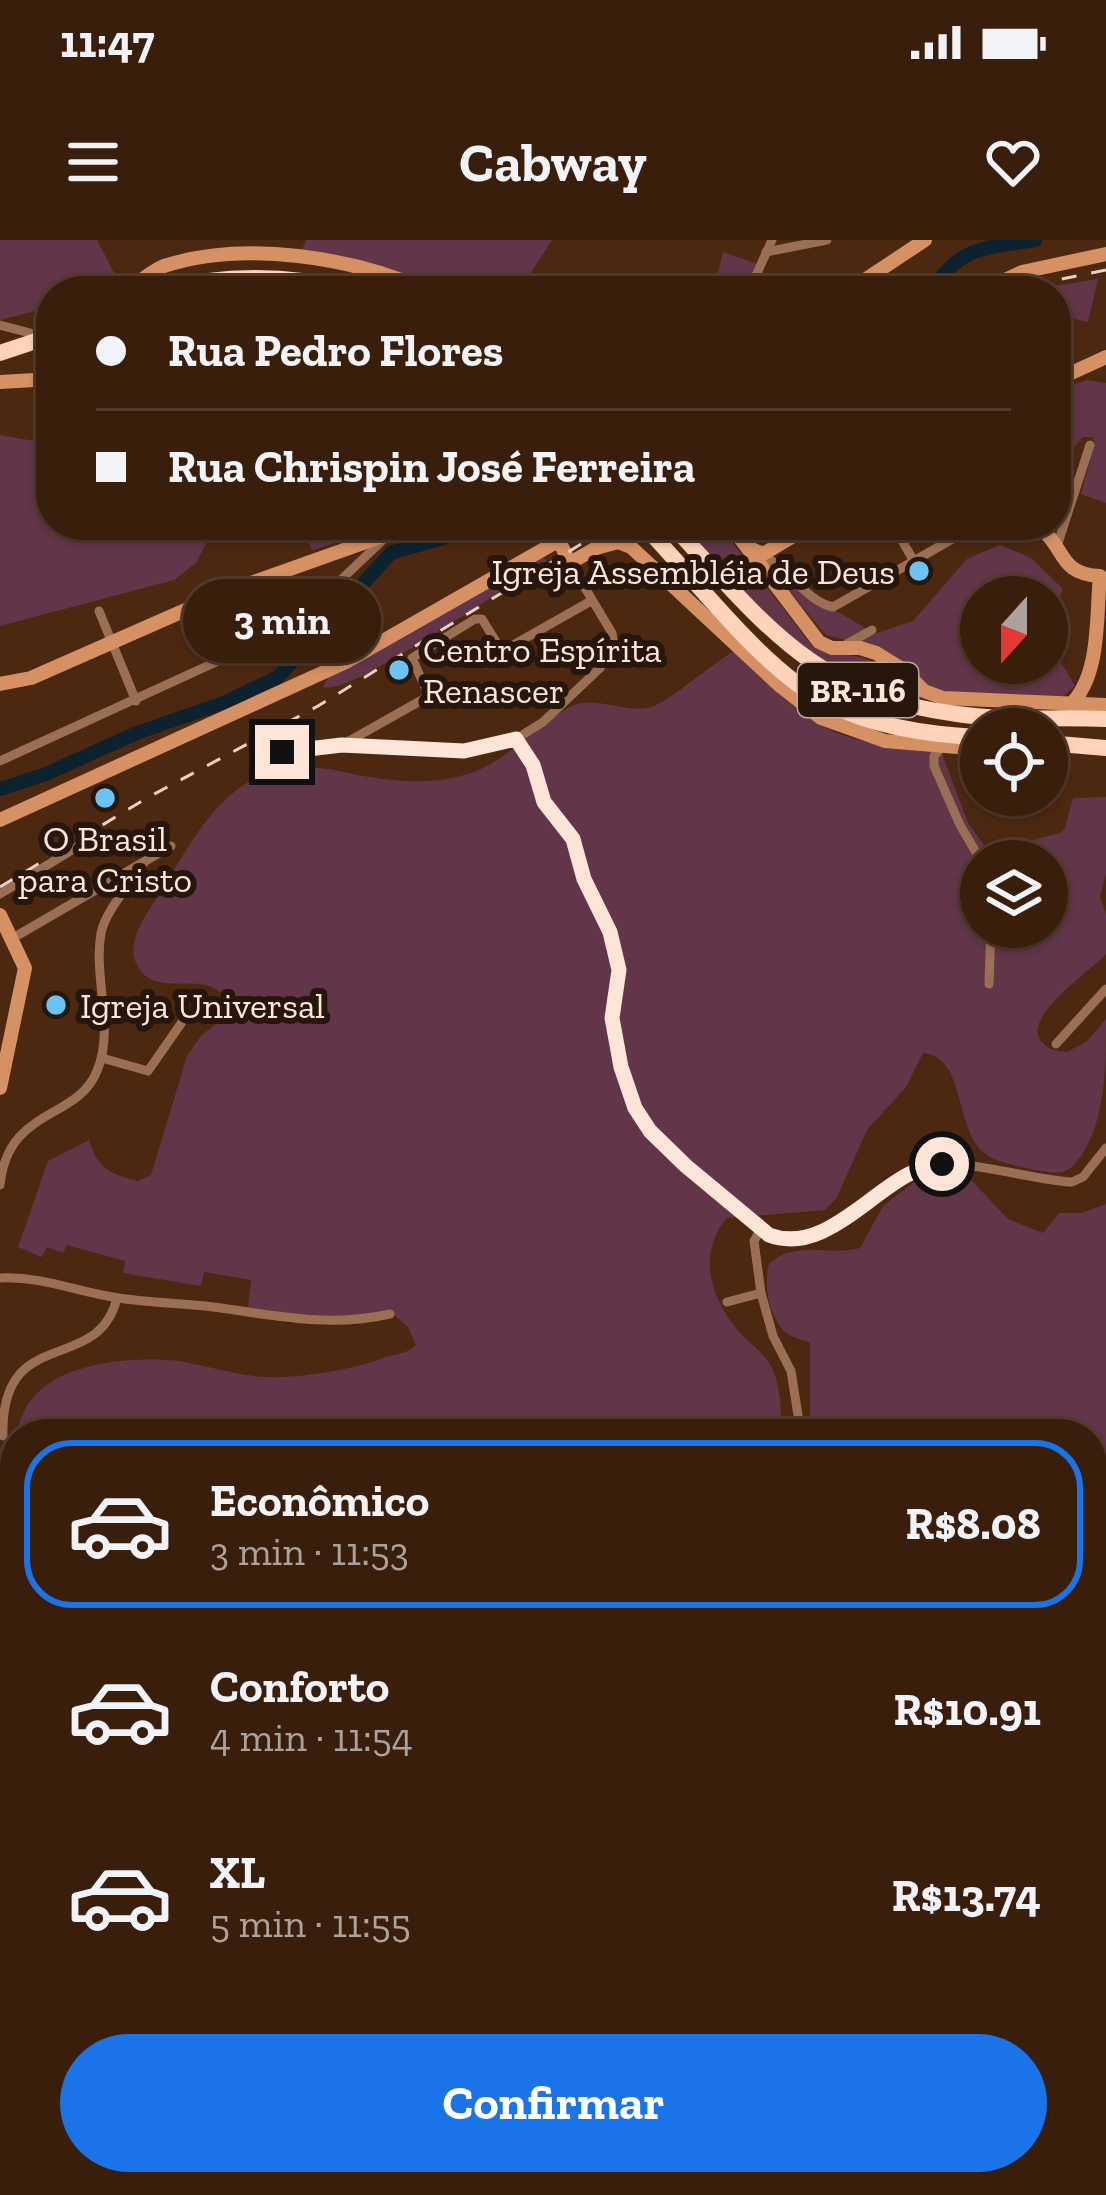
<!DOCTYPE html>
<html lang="pt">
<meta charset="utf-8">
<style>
body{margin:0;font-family:"Zilla Slab",serif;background:#442b1a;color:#f1f3f6;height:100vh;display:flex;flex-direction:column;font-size:45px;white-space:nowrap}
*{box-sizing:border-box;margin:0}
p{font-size:39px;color:#aba29d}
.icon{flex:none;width:66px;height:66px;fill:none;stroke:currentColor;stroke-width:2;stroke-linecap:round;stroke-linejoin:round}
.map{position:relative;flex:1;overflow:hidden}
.details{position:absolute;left:0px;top:1179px;width:1107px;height:777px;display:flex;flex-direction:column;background:#391e0c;border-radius:48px 48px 0 0;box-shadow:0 3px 9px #0004,0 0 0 3px #533c2d}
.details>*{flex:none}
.top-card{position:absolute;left:36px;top:36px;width:1035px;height:264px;border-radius:48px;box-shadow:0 3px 9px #0004,0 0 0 3px #533c2d;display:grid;align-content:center;height:264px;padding:0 60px;background:#391e0c}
.needle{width:78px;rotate:201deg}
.buttons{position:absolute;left:960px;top:336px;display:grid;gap:24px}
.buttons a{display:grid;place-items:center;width:108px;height:108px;border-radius:50%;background:#391e0c;box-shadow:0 3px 9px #0004,0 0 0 3px #533c2d;font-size:60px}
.end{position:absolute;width:54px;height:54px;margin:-27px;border:15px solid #fde5d7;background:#111;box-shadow:0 0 0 6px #111}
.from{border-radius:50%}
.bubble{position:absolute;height:84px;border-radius:42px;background:#391e0c;box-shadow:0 3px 9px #0004,0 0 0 3px #533c2d;font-size:39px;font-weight:700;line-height:84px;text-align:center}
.top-card b{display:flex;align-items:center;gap:42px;height:114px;font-size:45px}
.top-card b+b{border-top:3px solid #533c2d}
.top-card i{width:30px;height:30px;background:#f1f3f6}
ul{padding:21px 0 0;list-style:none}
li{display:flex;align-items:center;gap:36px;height:168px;margin:0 24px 18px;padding:0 36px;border:6px solid transparent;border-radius:48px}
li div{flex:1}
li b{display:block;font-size:45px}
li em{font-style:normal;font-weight:700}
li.current{border-color:#1a73e8}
li>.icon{width:108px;height:108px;stroke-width:1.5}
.cta{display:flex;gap:24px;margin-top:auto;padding:24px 60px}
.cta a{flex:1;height:138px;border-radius:72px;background:#1a73e8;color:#fff;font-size:48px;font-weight:700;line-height:138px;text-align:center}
.status{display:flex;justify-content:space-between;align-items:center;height:84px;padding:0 60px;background:#391e0c;direction:ltr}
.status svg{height:33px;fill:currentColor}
header{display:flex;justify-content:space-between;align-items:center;height:156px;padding:0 60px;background:#391e0c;font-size:54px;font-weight:700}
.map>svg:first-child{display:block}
.green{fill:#623549;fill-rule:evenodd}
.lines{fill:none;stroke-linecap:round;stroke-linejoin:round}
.river{stroke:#0c232f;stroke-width:14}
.street{stroke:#9b6f54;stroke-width:9}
.secondary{stroke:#d59064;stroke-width:14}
.highway{stroke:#fed3b9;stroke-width:16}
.rail{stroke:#ead1c2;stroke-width:3;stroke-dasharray:15 15;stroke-linecap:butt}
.route{stroke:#fde5d7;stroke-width:15}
.poi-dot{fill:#6ac3f1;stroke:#26160c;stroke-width:4.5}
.labels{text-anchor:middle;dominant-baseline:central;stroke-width:12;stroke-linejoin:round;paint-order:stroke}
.shield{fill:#26160c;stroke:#bca79a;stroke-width:3}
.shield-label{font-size:33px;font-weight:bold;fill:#fde5d7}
.poi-label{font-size:36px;fill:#fde5d7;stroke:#26160c;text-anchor:start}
</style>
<div class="status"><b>11:47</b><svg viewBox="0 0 49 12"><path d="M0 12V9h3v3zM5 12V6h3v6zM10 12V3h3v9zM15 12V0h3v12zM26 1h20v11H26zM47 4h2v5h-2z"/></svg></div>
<header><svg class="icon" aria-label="menu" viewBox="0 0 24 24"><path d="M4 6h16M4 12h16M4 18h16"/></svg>Cabway<svg class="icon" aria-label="heart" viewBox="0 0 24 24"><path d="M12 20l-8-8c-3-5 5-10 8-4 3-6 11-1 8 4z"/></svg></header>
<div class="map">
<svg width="1106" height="1955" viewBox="0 0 1106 1955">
<rect width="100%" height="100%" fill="#4c2810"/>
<g class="green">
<path d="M0,0H97L120,44L99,51H51V67L0,80Z"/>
<path d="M306,0H552L519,51H447L390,29L302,10Z"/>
<path d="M723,12L757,24L747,51H714Z"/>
<path d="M1098,39L1088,82L1056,75V51H1022Z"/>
<path d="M1087,140L1106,143V263L1081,254L1095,203L1092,197H1083L1066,216L1056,237V151Z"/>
<path d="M0,195L51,204V285H239L208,300L196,323L174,340L0,386Z"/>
<path d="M300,285H391L392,286L312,310Z"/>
<path d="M679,285H719L812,406C831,417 850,412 870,420C892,430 906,450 925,464L856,443L789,399Z"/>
<path d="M1000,305L1031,318L1063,349L1051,385L1050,404L1075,446L1061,458L937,452L849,402L913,381L967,319ZM981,357H1047V423H981Z"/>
<path d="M542,317L547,320L543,325C507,344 351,457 323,447L328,437Z"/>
<path d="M769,322L822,368L838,372L867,389L845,400L826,395L764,323Z"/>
<path d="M734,411C812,487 830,504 941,511L968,583L987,609H998L1060,593L1065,588L1073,558L1106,557V633L1100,657L1106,674V714C1090,731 1021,778 1041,801C1048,810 1056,811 1067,812L1087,801L1106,779C1106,828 1106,894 1071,928C1060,936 1047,932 1035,930C1018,926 995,923 982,911C955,886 965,816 923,813L906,847L867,890L837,957L825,970L727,978C695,1015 712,1062 742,1095C753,1106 766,1115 773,1130C781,1149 781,1173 782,1194H18C25,1127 113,1117 167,1120C200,1122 232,1136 266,1137C294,1139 357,1129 383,1118C395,1113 407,1115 416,1105L408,1087L390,1071C340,1079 297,1077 248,1067L251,1040L204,1032L201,1046L123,1033L125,1021L67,1005L63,1013L47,1007L42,1017L18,1007L48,921L89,900C97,927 110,935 138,941L151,935L187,816L201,796L223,778L225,757C201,728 156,761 137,725C124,701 150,669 162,650C207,575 241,509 344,532C385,541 430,547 471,533C510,519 535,486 570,467C593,454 625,474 651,467C667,463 713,423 734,411ZM981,621H1047V687H981Z"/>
<path d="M938,932L967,936L1008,979L1043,993L1059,973H1082L1106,964V1322L1092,1311V1194H810V1103C802,1099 791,1098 784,1091C769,1076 763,1042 769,1024C793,1000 829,1016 860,1008L883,966L918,939Z"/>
<path d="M15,1207V1691L0,1684V1209Z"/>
<path d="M1092,1353L1106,1391V1561L1092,1585Z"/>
<path d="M1106,1743V1927L1092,1928V1756Z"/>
<path d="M470,1941H888L876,1955H478Z"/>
<path d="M1083,1941L1088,1942L1094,1955H996L1000,1946L983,1942Z"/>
</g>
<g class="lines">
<g class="river">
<path d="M931,51C960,5 988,8 1035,0"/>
<path d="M0,549L46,534L137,493L226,462L278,437L391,313L487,285"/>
</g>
<g class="street">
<path d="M766,12L827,0"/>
<path d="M749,51L772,0"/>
<path d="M0,85L30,93"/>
<path d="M893,285L915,323"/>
<path d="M1057,306L1090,205"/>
<path d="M761,315C788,326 805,361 833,367L977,285"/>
<path d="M99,371L136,461"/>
<path d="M845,405L872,390"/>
<path d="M516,499L533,525L544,562L576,606L583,639L610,692L619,730L612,778L621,827L635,868L668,908L769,995C827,1017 877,941 925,926C955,916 1036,941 1072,942L1083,937L1106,908"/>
<path d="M342,505L429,456L412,418L475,379H482L498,405L506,409L591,361"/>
<path d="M942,507L934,516V526L960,585L981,621"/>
<path d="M282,512L342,505L444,511L495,506L516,499L543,482L600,428L614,407L612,393L570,323"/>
<path d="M0,521L290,388L385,298"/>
<path d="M0,654L95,596"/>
<path d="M13,698L171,606"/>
<path d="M989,744L991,687"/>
<path d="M1056,804L1106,749"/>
<path d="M102,818L148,831L187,775"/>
<path d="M0,945C8,867 77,881 97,831C115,789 93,737 101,693C106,669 131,644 144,623"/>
<path d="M761,989L754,1001L761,1053L773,1096L791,1131L801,1194"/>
<path d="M0,1038C43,1036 77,1052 119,1058C150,1063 182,1063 213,1067C274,1075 328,1088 390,1074"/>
<path d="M727,1062L761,1053"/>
<path d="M3,1196C0,1082 98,1137 117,1058"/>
<path d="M1092,1320L1106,1332"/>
<path d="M461,1941L466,1955"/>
<path d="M108,1955L116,1949L126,1955"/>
<path d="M317,1955L336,1941"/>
</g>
<g class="secondary">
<path d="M124,51C138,44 150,32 164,26C245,0 352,17 429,51"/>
<path d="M848,51L925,0"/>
<path d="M981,51L1022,32L1106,14"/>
<path d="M1056,140L1106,117"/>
<path d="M0,142L51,139"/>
<path d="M551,285L570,323L636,285"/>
<path d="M730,285L819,402L832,408H860L876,413L902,429L924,451L943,458L1106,465"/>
<path d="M1033,285C1067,301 1054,334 1100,336C1096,375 1101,436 1070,465"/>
<path d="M596,308L618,302L631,307L779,445L821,478L885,501L981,509"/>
<path d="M749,308L763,314L812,285"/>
<path d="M0,444L31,438L231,350L414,285"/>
<path d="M0,580L346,422L558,301"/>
<path d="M0,675L25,728L0,848"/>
<path d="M1092,1656L1106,1629"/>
<path d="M0,1738L15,1745"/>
<path d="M0,1807L15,1815"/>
<path d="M171,1941L184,1955"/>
<path d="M352,1941L362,1955"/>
<path d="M209,1955L228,1941"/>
<path d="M922,1955L932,1941"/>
</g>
<g class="highway">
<path d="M158,51C224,33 289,34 355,51"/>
<path d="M51,106L44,117L51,128"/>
<path d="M0,113L51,96"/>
<path d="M643,285C696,339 762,430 829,464C875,487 929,495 981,497"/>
<path d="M672,285C764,383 814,456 957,474C1006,481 1057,477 1106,479"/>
<path d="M1047,503L1106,508"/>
</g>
<g class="rail">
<path d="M1003,51L1106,30"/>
<path d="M0,647L147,558L318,466L612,285"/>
<path d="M0,1824L15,1831"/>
<path d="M0,1869L15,1911"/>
<path d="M26,1941L31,1955"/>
<path d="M151,1941L163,1955"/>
</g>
</g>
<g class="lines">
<path class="route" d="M282,512L342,505L464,511L516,499L533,525L544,562L573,599L584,639L610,692L619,730L612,778L621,827L635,868L650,891L686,926L769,995C833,1019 885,926 942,924"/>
</g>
<g class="poi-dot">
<circle cx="919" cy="331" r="12"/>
<circle cx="399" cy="430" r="12"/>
<circle cx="105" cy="558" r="12"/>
<circle cx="56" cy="765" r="12"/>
</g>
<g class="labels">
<rect class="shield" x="798" y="423" width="120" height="54" rx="9"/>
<g class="shield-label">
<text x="858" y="450">BR-116</text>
</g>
<g class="poi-label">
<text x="895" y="331" text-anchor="end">Igreja Assembléia de Deus</text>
<text x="423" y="409">Centro Espírita<tspan x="423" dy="41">Renascer</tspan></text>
<text x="105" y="598" text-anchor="middle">O Brasil<tspan x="105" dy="41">para Cristo</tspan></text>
<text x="80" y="765">Igreja Universal</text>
</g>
</g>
</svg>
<div class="buttons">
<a><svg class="needle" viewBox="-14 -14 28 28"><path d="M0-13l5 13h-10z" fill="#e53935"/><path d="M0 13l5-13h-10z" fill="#aba29d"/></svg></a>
<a><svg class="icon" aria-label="locate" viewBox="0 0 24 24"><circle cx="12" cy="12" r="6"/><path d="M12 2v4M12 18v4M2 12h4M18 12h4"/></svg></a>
<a><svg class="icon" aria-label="layers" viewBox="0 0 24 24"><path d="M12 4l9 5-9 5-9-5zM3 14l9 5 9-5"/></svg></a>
</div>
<i class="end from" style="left:942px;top:924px"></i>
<i class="end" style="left:282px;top:512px"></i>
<div class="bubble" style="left:183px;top:339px;width:198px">3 min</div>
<div class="top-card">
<b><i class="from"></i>Rua Pedro Flores</b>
<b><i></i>Rua Chrispin José Ferreira</b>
</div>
<section class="details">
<ul>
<li class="current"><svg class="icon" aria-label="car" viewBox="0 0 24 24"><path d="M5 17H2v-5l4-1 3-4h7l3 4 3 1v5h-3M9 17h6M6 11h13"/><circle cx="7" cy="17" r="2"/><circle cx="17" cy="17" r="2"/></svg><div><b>Econômico</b><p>3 min · 11:53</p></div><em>R$8.08</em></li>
<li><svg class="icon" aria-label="car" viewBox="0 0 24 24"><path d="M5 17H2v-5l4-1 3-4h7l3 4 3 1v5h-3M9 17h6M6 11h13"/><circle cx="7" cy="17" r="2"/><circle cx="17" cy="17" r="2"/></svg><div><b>Conforto</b><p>4 min · 11:54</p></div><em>R$10.91</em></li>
<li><svg class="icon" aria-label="car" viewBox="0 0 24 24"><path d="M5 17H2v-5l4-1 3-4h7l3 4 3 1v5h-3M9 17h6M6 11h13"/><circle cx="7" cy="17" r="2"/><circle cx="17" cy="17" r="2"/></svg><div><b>XL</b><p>5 min · 11:55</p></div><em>R$13.74</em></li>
</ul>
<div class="cta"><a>Confirmar</a></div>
</section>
</div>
